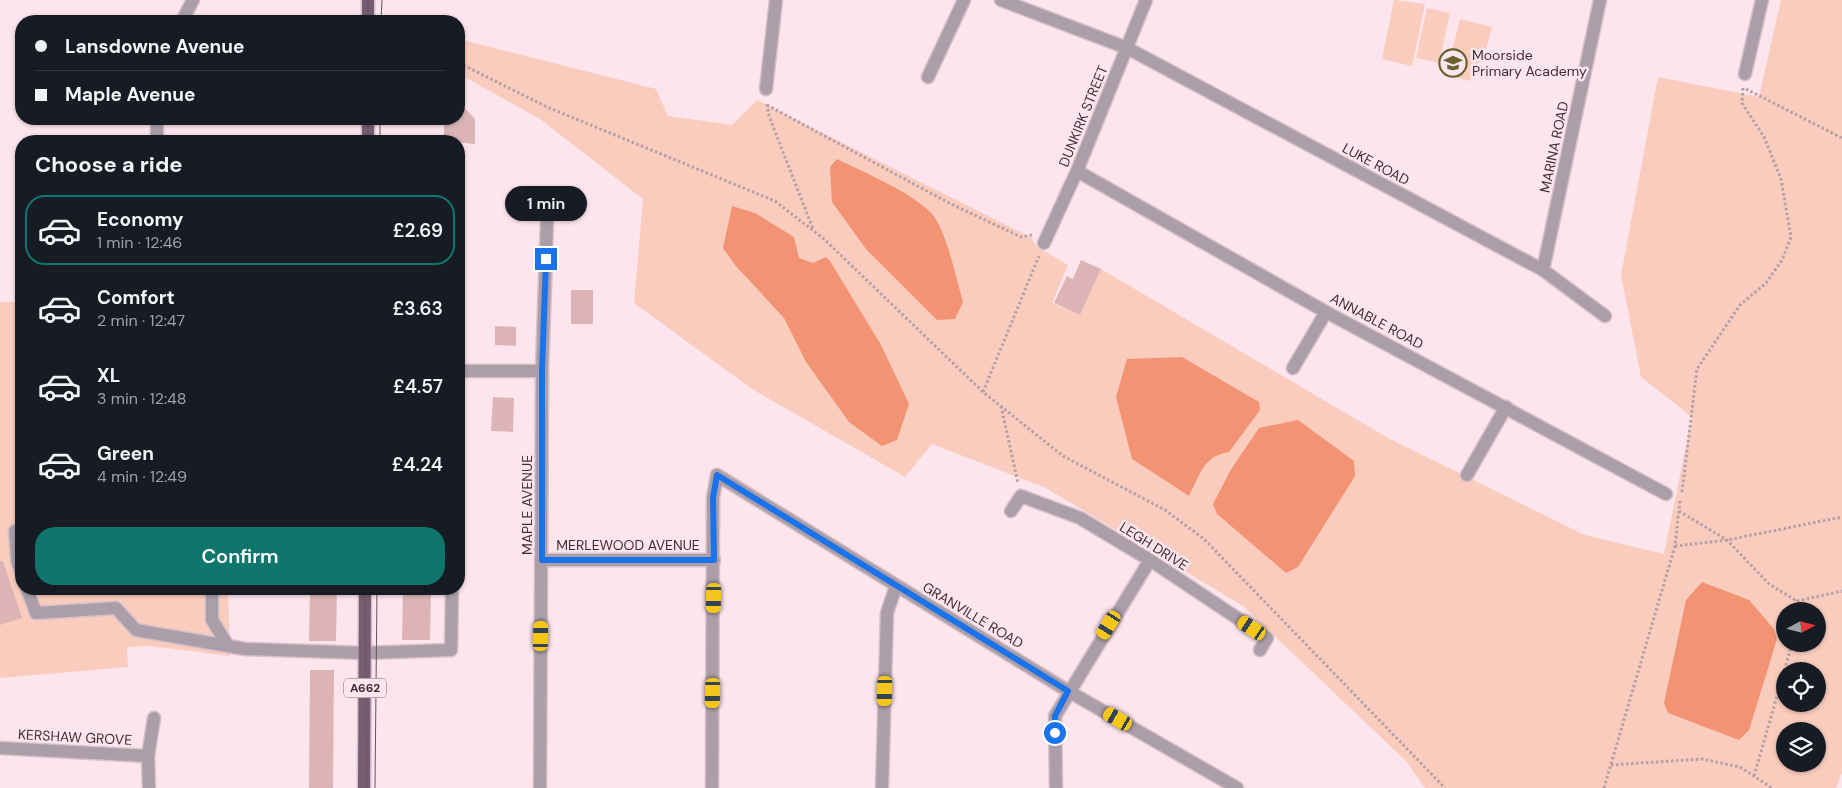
<!DOCTYPE html>
<meta charset="utf-8">
<style>
body{margin:0;font-family:"DM Sans",sans-serif;background:#20242c;color:#f1f3f6;height:100vh;display:flex;flex-direction:column;font-size:19px;white-space:nowrap}
*{box-sizing:border-box;margin:0}
p{font-size:16px;color:#9ea1a6}
.icon{flex:none;width:28px;height:28px;fill:none;stroke:currentColor;stroke-width:2;stroke-linecap:round;stroke-linejoin:round}
.map{position:relative;flex:1;overflow:hidden}
.panel{position:absolute;left:15px;top:135px;width:450px;height:460px;display:flex;flex-direction:column;background:#171b24;border-radius:20px;box-shadow:0 1px 4px #0004}
.panel>*{flex:none}
.top-card{position:absolute;left:15px;top:15px;width:450px;height:110px;border-radius:20px;box-shadow:0 1px 4px #0004;display:grid;align-content:center;height:110px;padding:0 20px;background:#171b24}
.needle{width:32px;rotate:83deg}
.tools{position:absolute;left:1776px;top:602px;display:grid;gap:10px}
.tools a{display:grid;place-items:center;width:50px;height:50px;border-radius:50%;background:#171b24;box-shadow:0 1px 4px #0004;font-size:25px}
.end{position:absolute;width:22px;height:22px;margin:-11px;border:6px solid #1a73e8;background:#fff;box-shadow:0 0 0 2px #fff}
.from{border-radius:50%}
.bubble{position:absolute;height:35px;border-radius:18px;background:#171b24;box-shadow:0 1px 4px #0004;font-size:16px;font-weight:600;line-height:35px;text-align:center}
.car{position:absolute;width:15px;height:30px;margin:-15px -8px;border-radius:6px;box-shadow:0 0 4px 1px #0007;background:linear-gradient(#f5c518 24%,#345 0 40%,#f5c518 0 76%,#345 0 86%,#f5c518 0)}
.top-card b{display:flex;align-items:center;gap:18px;height:48px;font-size:19px}
.top-card b+b{border-top:1px solid #363941}
.top-card i{width:12px;height:12px;background:#f1f3f6}
ul{padding:0;list-style:none}
li{display:flex;align-items:center;gap:15px;height:70px;margin:0 10px 8px;padding:0 10px;border:2px solid transparent;border-radius:20px}
li div{flex:1}
li b{display:block;font-size:19px}
li em{font-style:normal;font-weight:600}
li.on{border-color:#0f766e}
li>.icon{width:45px;height:45px;stroke-width:1.5}
h2{padding:0 20px;font-size:22px;line-height:60px}
.action{display:flex;gap:10px;margin-top:auto;padding:10px 20px}
.action a{flex:1;height:58px;border-radius:20px;background:#0f766e;color:#fff;font-size:20px;font-weight:600;line-height:58px;text-align:center}
.map>svg:first-child{display:block}
.green{fill:#faccbd;fill-rule:evenodd}
.forest{fill:#f29374}
.building{fill:#ddb4b5}
.lines{fill:none;stroke-linecap:round;stroke-linejoin:round}
.minor-casing{stroke:#d7c1c8;stroke-width:15}
.major-casing{stroke:#d7c1c8;stroke-width:15}
.path{stroke:#b4a0a7;stroke-width:3;stroke-dasharray:2.5 2.5;stroke-linecap:butt}
.minor{stroke:#ab9ea9;stroke-width:12}
.major{stroke:#755e71;stroke-width:12}
.tram{stroke:#67565c;stroke-width:1}
.route{stroke:#1a73e8;stroke-width:6}
.labels{text-anchor:middle;dominant-baseline:central;stroke-width:5;stroke-linejoin:round;paint-order:stroke}
.shield{fill:#fde5ed;stroke:#77666c;stroke-width:1}
.shield-label{font-size:12px;font-weight:bold;fill:#3e2f34}
.poi-label{font-size:14px;fill:#3e2f34;stroke:#fde5ed;text-anchor:start}
.street-label{font-size:14px;fill:#3e2f34;stroke:#fde5ed}
</style>
<div class="map">
<svg width="1842" height="788" viewBox="0 0 1842 788">
<rect width="100%" height="100%" fill="#fde5ed"/>
<g class="green">
<path d="M1394,0L1425,4L1412,66L1382,59Z"/>
<path d="M1781,0H1842V773L1836,788H1425L1406,761L1243,606L1046,488L932,444L905,477L752,389L634,303L643,199L540,119L459,74V39L656,89L668,116L732,125L757,100L1032,238L1037,247L1068,265L1052,303L1080,315L1101,269L1388,438L1585,535L1664,554L1692,417L1641,377L1621,275L1658,77L1759,97ZM1785,611H1818V644H1785ZM1785,671H1818V704H1785ZM1785,731H1818V764H1785Z"/>
<path d="M1427,8L1450,13L1439,63L1416,58Z"/>
<path d="M1460,19L1492,27L1483,60L1474,66L1470,81L1446,75Z"/>
<path d="M0,302H21V589H228L230,656L150,646L127,647L128,667L0,678Z"/>
</g>
<g class="forest">
<path d="M837,159C861,171 921,196 935,218C948,238 956,278 963,302L955,319L937,320L866,249L832,202L830,167Z"/>
<path d="M732,206L755,213L794,237L799,258L813,263L826,257L830,261L881,345L909,404L897,440L882,446L849,422L806,362L784,318L735,265L723,248Z"/>
<path d="M1182,357L1259,402L1260,410L1229,452C1203,456 1200,475 1189,496L1132,459L1116,397L1127,359Z"/>
<path d="M1298,420L1354,461L1355,476L1298,567L1286,573L1217,514L1213,504L1230,471L1259,428Z"/>
<path d="M1702,582L1749,600L1774,629L1777,639L1749,730L1739,740L1668,713L1664,703L1686,600Z"/>
</g>
<g class="building">
<path d="M459,102L475,119V144L444,141V119H459Z"/>
<path d="M1081,260L1101,269L1080,315L1054,303L1067,276L1073,279Z"/>
<rect x="571" y="290" width="22" height="34"/>
<path d="M495,326L516,327V346L495,345Z"/>
<path d="M493,397L514,398L513,432L491,431Z"/>
<path d="M0,561H3L22,618L0,625Z"/>
<path d="M310,589H337L336,641H309Z"/>
<path d="M403,589H431L430,640H402Z"/>
<path d="M310,670H334L333,788H309Z"/>
</g>
<g class="lines">
<g class="minor-casing">
<g id="minor">
<path d="M1001,0L1127,48L1543,270L1605,316"/>
<path d="M182,21L193,0"/>
<path d="M1745,74L1762,0"/>
<path d="M928,77L964,0"/>
<path d="M766,89L776,0"/>
<path d="M157,141V119"/>
<path d="M1077,171L1326,312L1666,494"/>
<path d="M1044,243L1077,171L1146,0"/>
<path d="M1543,270L1600,0"/>
<path d="M1293,368L1326,312"/>
<path d="M459,371H542"/>
<path d="M1467,475L1506,407"/>
<path d="M1011,511L1021,496L1080,518L1150,560L1267,638L1260,650"/>
<path d="M21,531H15L17,560L21,572"/>
<path d="M542,560H714"/>
<path d="M27,589L36,613L116,608L136,630L245,649L365,653L451,650L452,589"/>
<path d="M212,589V620L227,644"/>
<path d="M0,748L148,756L154,718"/>
<path d="M148,756L149,788"/>
<path d="M540,788L542,371L547,222"/>
<path d="M712,788L713,498L717,475L1068,691L1237,788"/>
<path d="M882,788L887,613L896,586"/>
<path d="M1056,788L1055,716L1150,560"/>
</g>
</g>
<g class="major-casing">
<g id="major">
<path d="M368,21V0"/>
<path d="M368,141V119"/>
<path d="M364,788L365,589"/>
</g>
</g>
<g class="path">
<path d="M459,63L547,107L775,201L824,239L983,392L1063,456L1165,510L1204,539L1445,788"/>
<path d="M1746,89L1842,138"/>
<path d="M767,104L769,116L813,229"/>
<path d="M767,105L951,204L1021,237L1032,235"/>
<path d="M983,392L1039,256"/>
<path d="M1001,406L1018,483"/>
<path d="M1682,492L1697,369L1740,305L1766,283L1782,260L1791,237L1781,179L1764,137L1742,103L1743,87"/>
<path d="M1679,511L1727,540L1769,584L1797,601"/>
<path d="M1675,546L1727,540L1842,517"/>
<path d="M1796,611L1797,601L1842,591"/>
<path d="M1611,765L1702,759L1740,767L1772,788"/>
<path d="M1754,776L1792,644"/>
<path d="M1604,788L1675,546L1680,500"/>
</g>
<use href="#minor" class="minor"/>
<use href="#major" class="major"/>
<g class="tram">
<path d="M368,21V0"/>
<path d="M381,21L382,0"/>
<path d="M368,141V119"/>
<path d="M380,141V119"/>
<path d="M365,589L367,788"/>
<path d="M375,788L377,589"/>
</g>
</g>
<g class="lines">
<path class="route" d="M546,259L542,371V560H714L713,498L717,475L1068,691L1055,716V733"/>
</g>
<defs>
<g id="school-ring" transform="scale(1.4375)"><circle r="9.5" fill="#fde5ed" stroke="#66632f" stroke-width="1.5"/><path d="M0-5L7-2L0 1L-7-2ZM-4 1L0 2.5L4 1V4Q0 6-4 4Z" fill="#66632f"/></g>
</defs>
<g fill-rule="evenodd">
<use href="#school-ring" x="1453" y="63"/>
</g>
<g class="labels">
<rect class="shield" x="344" y="678.5" width="42" height="19" rx="4"/>
<g class="shield-label">
<text x="365" y="688">A662</text>
</g>
<g class="poi-label">
<text x="1472" y="55">Moorside<tspan x="1472" dy="16">Primary Academy</tspan></text>
</g>
<g class="street-label">
<text transform="translate(1083 116) rotate(-68)">DUNKIRK STREET</text>
<text transform="translate(1554 147) rotate(-78)">MARINA ROAD</text>
<text transform="translate(1376 164) rotate(28)">LUKE ROAD</text>
<text transform="translate(1377 321) rotate(28)">ANNABLE ROAD</text>
<text transform="translate(527 505) rotate(-90)">MAPLE AVENUE</text>
<text x="628" y="545">MERLEWOOD AVENUE</text>
<text transform="translate(1154 546) rotate(32)">LEGH DRIVE</text>
<text transform="translate(973 615) rotate(31)">GRANVILLE ROAD</text>
<text transform="translate(75 737) rotate(3)">KERSHAW GROVE</text>
</g>
</g>
</svg>
<div class="tools">
<a><svg class="needle" viewBox="-14 -14 28 28"><path d="M0-13l5 13h-10z" fill="#e53935"/><path d="M0 13l5-13h-10z" fill="#9ea1a6"/></svg></a>
<a><svg class="icon" aria-label="locate" viewBox="0 0 24 24"><circle cx="12" cy="12" r="6"/><path d="M12 2v4M12 18v4M2 12h4M18 12h4"/></svg></a>
<a><svg class="icon" aria-label="layers" viewBox="0 0 24 24"><path d="M12 4l9 5-9 5-9-5zM3 14l9 5 9-5"/></svg></a>
</div>
<i class="end from" style="left:1055px;top:733px"></i>
<i class="end" style="left:546px;top:259px"></i>
<div class="bubble" style="left:505px;top:186px;width:82px">1 min</div>
<i class="car" style="left:714px;top:598px;rotate:181deg"></i>
<i class="car" style="left:1109px;top:625px;rotate:212deg"></i>
<i class="car" style="left:1252px;top:628px;rotate:304deg"></i>
<i class="car" style="left:541px;top:636px;rotate:1deg"></i>
<i class="car" style="left:885px;top:691px;rotate:181deg"></i>
<i class="car" style="left:713px;top:693px;rotate:181deg"></i>
<i class="car" style="left:1118px;top:719px;rotate:300deg"></i>
<div class="top-card">
<b><i class="from"></i>Lansdowne Avenue</b>
<b><i></i>Maple Avenue</b>
</div>
<section class="panel">
<h2>Choose a ride</h2>
<ul>
<li class="on"><svg class="icon" aria-label="car" viewBox="0 0 24 24"><path d="M5 17H2v-5l4-1 3-4h7l3 4 3 1v5h-3M9 17h6M6 11h13"/><circle cx="7" cy="17" r="2"/><circle cx="17" cy="17" r="2"/></svg><div><b>Economy</b><p>1 min · 12:46</p></div><em>£2.69</em></li>
<li><svg class="icon" aria-label="car" viewBox="0 0 24 24"><path d="M5 17H2v-5l4-1 3-4h7l3 4 3 1v5h-3M9 17h6M6 11h13"/><circle cx="7" cy="17" r="2"/><circle cx="17" cy="17" r="2"/></svg><div><b>Comfort</b><p>2 min · 12:47</p></div><em>£3.63</em></li>
<li><svg class="icon" aria-label="car" viewBox="0 0 24 24"><path d="M5 17H2v-5l4-1 3-4h7l3 4 3 1v5h-3M9 17h6M6 11h13"/><circle cx="7" cy="17" r="2"/><circle cx="17" cy="17" r="2"/></svg><div><b>XL</b><p>3 min · 12:48</p></div><em>£4.57</em></li>
<li><svg class="icon" aria-label="car" viewBox="0 0 24 24"><path d="M5 17H2v-5l4-1 3-4h7l3 4 3 1v5h-3M9 17h6M6 11h13"/><circle cx="7" cy="17" r="2"/><circle cx="17" cy="17" r="2"/></svg><div><b>Green</b><p>4 min · 12:49</p></div><em>£4.24</em></li>
</ul>
<div class="action"><a>Confirm</a></div>
</section>
</div>
